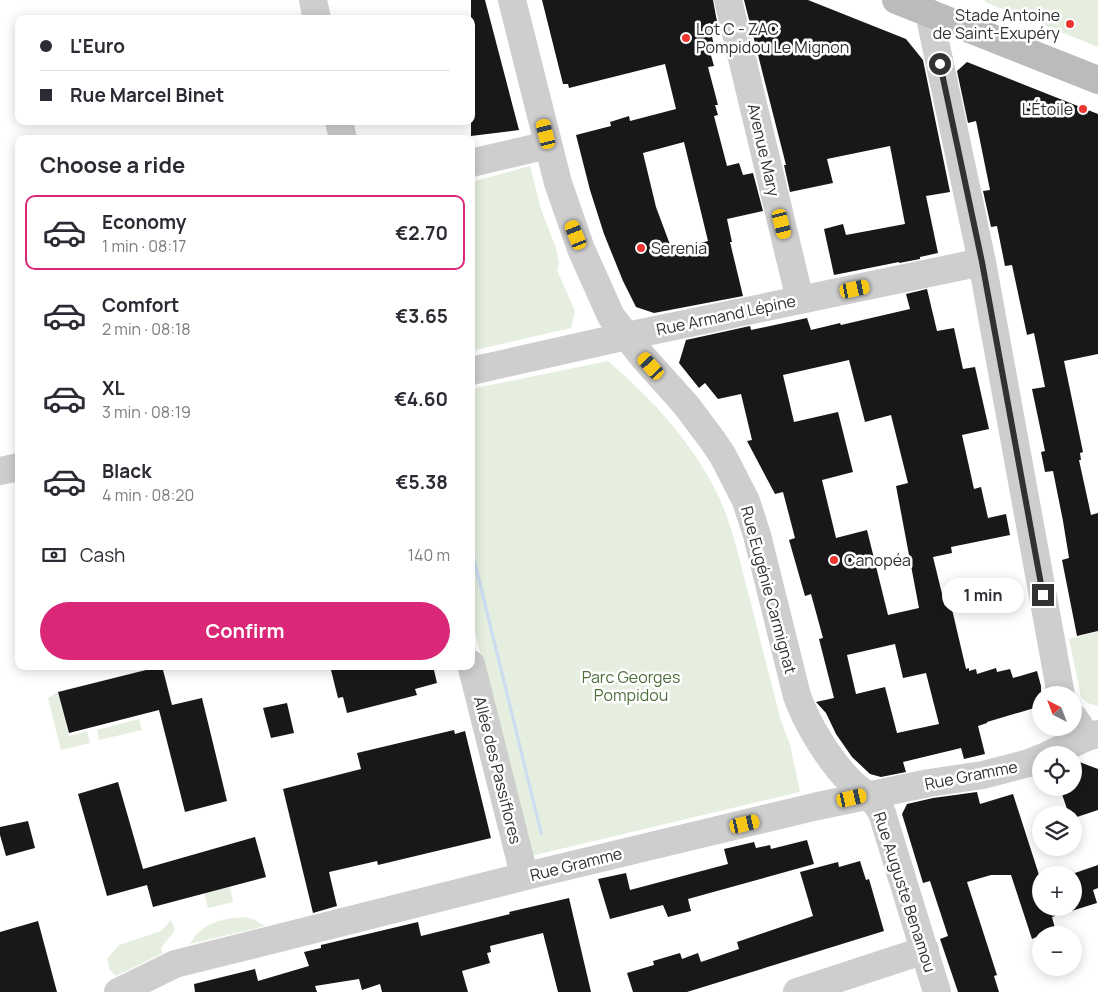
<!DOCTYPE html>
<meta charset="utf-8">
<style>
body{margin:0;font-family:Manrope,sans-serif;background:#f7f7f7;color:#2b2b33;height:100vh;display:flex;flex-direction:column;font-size:19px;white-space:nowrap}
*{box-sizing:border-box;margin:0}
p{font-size:16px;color:#7c7c81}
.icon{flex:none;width:28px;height:28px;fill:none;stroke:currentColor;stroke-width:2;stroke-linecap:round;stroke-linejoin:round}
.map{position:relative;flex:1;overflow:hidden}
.details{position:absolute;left:15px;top:135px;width:460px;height:535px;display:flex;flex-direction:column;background:#fff;border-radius:10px;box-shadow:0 2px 12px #0003}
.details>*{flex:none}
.banner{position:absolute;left:15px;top:15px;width:460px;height:110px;border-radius:10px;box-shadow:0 2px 12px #0003;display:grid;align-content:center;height:110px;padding:0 25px;background:#fff}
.needle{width:32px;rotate:318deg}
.controls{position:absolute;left:1032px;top:686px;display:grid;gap:10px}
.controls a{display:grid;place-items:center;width:50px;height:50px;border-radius:50%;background:#fff;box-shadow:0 2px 12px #0003;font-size:25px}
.end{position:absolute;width:22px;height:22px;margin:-11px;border:6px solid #313131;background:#fff;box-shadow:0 0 0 2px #fff}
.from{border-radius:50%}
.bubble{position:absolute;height:35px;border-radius:18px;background:#fff;box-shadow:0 2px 12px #0003;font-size:16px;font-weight:700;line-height:35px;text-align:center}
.car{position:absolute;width:15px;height:30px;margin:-15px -8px;border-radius:6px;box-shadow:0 0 4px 1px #0007;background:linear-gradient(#f5c518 24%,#345 0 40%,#f5c518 0 76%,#345 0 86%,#f5c518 0)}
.banner b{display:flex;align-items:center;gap:18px;height:48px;font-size:19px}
.banner b+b{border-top:1px solid #e1e1e2}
.banner i{width:12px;height:12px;background:#2b2b33}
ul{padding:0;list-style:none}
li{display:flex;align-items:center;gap:15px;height:75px;margin:0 10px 8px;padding:0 15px;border:2px solid transparent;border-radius:10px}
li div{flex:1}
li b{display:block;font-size:19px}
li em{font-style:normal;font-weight:700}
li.current{border-color:#db2777}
li>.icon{width:45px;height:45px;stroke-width:1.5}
h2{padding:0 25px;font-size:22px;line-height:60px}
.pay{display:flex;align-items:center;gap:12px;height:55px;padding:0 25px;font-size:19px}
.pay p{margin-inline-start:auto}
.primary-button{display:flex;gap:10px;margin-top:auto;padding:10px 25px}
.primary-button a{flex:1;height:58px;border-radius:30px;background:#db2777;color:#fff;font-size:20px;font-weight:700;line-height:58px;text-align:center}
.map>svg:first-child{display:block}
.green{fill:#e5eedf}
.water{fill:#cbddee}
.building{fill:#181818;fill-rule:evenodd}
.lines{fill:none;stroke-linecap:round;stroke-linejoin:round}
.street{stroke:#cecece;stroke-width:28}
.secondary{stroke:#bbb;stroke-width:28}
.route{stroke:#313131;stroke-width:6}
.poi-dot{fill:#ec352f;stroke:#fff;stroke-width:2}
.labels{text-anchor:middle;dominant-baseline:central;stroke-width:5;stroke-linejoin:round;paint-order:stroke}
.poi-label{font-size:16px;fill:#313131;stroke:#fff;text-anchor:start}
.street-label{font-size:16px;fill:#313131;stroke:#fff}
.park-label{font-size:16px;fill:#4e6f3c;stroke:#fff}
</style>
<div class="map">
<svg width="1098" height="992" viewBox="0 0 1098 992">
<rect width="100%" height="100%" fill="#fff"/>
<g class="green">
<path d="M985,0H1098V47L985,2Z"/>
<path d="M530,166L541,209L556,248L559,262L557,270L575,311L571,328L471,351V182Z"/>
<path d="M608,361C652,399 690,440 716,491C732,523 739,558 748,592C759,635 770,678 781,721L790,744L800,792L531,856L471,616V389Z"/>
<path d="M1098,632V706L1088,703L1081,697L1069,639Z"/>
<path d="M58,692L69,736L87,731L90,743L61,750L48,698Z"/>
<path d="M139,719L142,730L99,740L97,730Z"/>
<path d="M230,887L233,902L208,908L204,893Z"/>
<path d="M243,917L253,919L265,926L190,944C201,923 221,919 243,917Z"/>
<path d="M171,920L175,930L161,948L163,953L116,976L110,970L107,959L119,945L161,931Z"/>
</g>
<path class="water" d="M471,540L543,834L540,835L471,554Z"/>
<g class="building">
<path d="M471,0H485L519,130L471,136Z"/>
<path d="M542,0H713L718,27L709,23L715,50L710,52L714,66L708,67L718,105H715L718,115L714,116L727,166L739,163L743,175L753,173L763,211L727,219L732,242H730L743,296L654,313L636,307L623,281L604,234L590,190L576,135L611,126L610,122L629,116L630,121L676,109L665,64L569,88L568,84H563ZM684,142L708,241L672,250L656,207L643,153Z"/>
<path d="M744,0H808L906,39L923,60L950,192L926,196L938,253L920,257V259L899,263V262L834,275L824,229L843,224L846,235L905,224L890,146L827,159L833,183L790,192L784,165H786Z"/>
<path d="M967,62L1098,114V354L1064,361L1083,452L1080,453L1081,460H1079L1091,515L1098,513V631L1077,636L1062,560L1069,558L1063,521L1053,471L1045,472L1041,452L1045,451L1032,389L1045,387L1034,333L1027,335L1012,265L1005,266L997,226L991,227L983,191L990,190L976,121L968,123L957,71Z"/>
<path d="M927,289L937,331L954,328L963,369L975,367L989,429L962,435L974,489L981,487L988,518L1006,514L1010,535L951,547L952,553L933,557L945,606L951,605L966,669L969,668V671L976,669L977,674L996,668L997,672L1010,669L1013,678L1037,671L1041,686V706L987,722V723L978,726L985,754L964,759L961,748L903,762L906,772L881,777L870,774L852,757L836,734L826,713L816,702L834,698L819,639L823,638L811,594L805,596L789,540L795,538L783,492L775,494L747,441L752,440L741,394L718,399L705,383L699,388L679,363L686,340L750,326L751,330L807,318L811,330L840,323L841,325L910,309L906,294ZM849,360L865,422L891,415L908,483L896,486L919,608L888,615L867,530L836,538L822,480L853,472L838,412L794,422L783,375ZM895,644L903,678L926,673L939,724L897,733L885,687L856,694L847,655Z"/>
<path d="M162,666L172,705L202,698L227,801L185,812L159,710L69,733L58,692Z"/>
<path d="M330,666H433L437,683L415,689L417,695L347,713L343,697L338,698Z"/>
<path d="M287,703L294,733L271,738L263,708Z"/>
<path d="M454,730L455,734L465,731L491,838L378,865L377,861L329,872L337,906L313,913L283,789L361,769L357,753Z"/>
<path d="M1074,760L1098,769V810L1074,818V815H1069L1060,788H1074Z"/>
<path d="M118,782L143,869L255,837L266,877L153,907L147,885L107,896L78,794Z"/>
<path d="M977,792L980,804L1013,794L1040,878H1041V908H1074V875H1069L1098,865V888L1093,890L1097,903L1052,917L1056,932L1041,935L1032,939L1011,875H991L967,882L997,975L994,976L999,992H958L940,939L948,936L930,881L923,883L902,814L907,804L933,798Z"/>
<path d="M28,821L35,848L6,856L0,835V827Z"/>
<path d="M807,840L814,864L688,899L691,911L668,917L663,905L610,919L598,879L626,873L630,890L728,864L724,849L754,842L756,848L770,845L771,849Z"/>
<path d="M860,861L866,880L869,879L884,931L687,992H633L627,973L654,965L653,961L680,953L682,959L698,953L701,962L739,949L737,942L813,916L800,872L838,862L839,867Z"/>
<path d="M569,898L591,992H558L543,933L490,946L491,952L487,953L490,963L462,971L468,992H382L380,984L362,990L359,979L315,986L317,992H195L194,984L255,969L258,981L309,966L304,952L321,948V945L418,922L421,936L510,914L509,912Z"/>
<path d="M38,921L57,992H0V932Z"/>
</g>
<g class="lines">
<g class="street">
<path d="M313,0L317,19"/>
<path d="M512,0L558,183L581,249L611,316L643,357L686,405L713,441L723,456L746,501L757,535L797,696C807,724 829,760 850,781C863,795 871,793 882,813L937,992"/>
<path d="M728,0L800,300"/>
<path d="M929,13L982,262L1061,695"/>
<path d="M339,121L343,139"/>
<path d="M471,163L548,145"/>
<path d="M471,371L627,336L982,262"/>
<path d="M0,471L19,467"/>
<path d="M471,664L521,863L526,876"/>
<path d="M1074,718L1087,737"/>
<path d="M1048,755L1087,737L1098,734"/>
<path d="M118,992L175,964L526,876L818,806L929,783L983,775L1029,763L1041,758"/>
<path d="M797,992L925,950"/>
</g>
<path class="secondary" d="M896,0L1098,80"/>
</g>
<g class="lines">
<path class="route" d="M940,64L982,262L1043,595"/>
</g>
<g class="poi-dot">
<circle cx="1070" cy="24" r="5"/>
<circle cx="686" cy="38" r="5"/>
<circle cx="1083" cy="109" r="5"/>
<circle cx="641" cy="248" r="5"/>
<circle cx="834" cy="560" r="5"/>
</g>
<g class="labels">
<g class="poi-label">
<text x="1060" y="15" text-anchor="end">Stade Antoine<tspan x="1060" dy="18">de Saint-Exupéry</tspan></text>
<text x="696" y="29">Lot C - ZAC<tspan x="696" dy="18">Pompidou Le Mignon</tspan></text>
<text x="1073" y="109" text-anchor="end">L'Étoile</text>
<text x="651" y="248">Serenia</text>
<text x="844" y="560">Canopéa</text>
</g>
<g class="street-label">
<text transform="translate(764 150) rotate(77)">Avenue Mary</text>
<text transform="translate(726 315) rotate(-12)">Rue Armand Lépine</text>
<text transform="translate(769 590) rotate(75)">Rue Eugénie Carmignat</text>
<text transform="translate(498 770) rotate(76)">Allée des Passiflores</text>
<text transform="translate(971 775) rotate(-11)">Rue Gramme</text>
<text transform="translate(576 864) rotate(-14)">Rue Gramme</text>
<text transform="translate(905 892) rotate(72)">Rue Auguste Benamou</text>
</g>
<g class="park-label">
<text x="631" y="677">Parc Georges<tspan x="631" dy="18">Pompidou</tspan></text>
</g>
</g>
</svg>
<div class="controls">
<a><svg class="needle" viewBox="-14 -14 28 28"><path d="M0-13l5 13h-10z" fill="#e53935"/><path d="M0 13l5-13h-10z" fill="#7c7c81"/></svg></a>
<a><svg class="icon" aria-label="locate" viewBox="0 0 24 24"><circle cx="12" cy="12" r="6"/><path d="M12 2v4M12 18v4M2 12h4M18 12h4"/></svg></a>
<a><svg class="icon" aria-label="layers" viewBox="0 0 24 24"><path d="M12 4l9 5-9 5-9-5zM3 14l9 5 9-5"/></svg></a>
<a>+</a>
<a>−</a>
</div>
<i class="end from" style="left:940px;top:64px"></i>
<i class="end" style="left:1043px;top:595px"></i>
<div class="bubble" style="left:942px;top:578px;width:82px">1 min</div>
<i class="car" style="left:546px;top:134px;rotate:346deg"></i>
<i class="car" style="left:782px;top:224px;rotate:166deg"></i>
<i class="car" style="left:576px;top:235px;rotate:338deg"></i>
<i class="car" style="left:855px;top:289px;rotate:78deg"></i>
<i class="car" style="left:651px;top:366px;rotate:318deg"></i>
<i class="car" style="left:852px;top:798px;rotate:77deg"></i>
<i class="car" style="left:745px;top:824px;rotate:77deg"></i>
<div class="banner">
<b><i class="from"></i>L'Euro</b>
<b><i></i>Rue Marcel Binet</b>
</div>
<section class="details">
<h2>Choose a ride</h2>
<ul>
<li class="current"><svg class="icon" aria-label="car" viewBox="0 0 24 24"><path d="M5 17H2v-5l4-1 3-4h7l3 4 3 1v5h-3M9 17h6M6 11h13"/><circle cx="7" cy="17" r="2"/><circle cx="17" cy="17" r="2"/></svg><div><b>Economy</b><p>1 min · 08:17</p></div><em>€2.70</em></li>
<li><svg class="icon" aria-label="car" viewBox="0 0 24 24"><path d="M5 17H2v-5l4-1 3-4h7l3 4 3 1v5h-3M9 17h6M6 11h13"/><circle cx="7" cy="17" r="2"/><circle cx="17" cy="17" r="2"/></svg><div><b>Comfort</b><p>2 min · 08:18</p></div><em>€3.65</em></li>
<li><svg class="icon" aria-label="car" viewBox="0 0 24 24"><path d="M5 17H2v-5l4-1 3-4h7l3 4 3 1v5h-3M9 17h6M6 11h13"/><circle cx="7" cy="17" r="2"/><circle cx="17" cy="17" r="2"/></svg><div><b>XL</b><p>3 min · 08:19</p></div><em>€4.60</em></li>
<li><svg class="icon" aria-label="car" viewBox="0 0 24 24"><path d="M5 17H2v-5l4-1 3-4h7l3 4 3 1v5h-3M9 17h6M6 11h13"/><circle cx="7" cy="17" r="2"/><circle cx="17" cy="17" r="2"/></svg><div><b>Black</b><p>4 min · 08:20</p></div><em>€5.38</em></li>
</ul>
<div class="pay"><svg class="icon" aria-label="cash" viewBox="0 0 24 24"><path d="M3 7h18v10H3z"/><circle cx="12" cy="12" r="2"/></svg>Cash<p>140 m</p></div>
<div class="primary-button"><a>Confirm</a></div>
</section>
</div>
